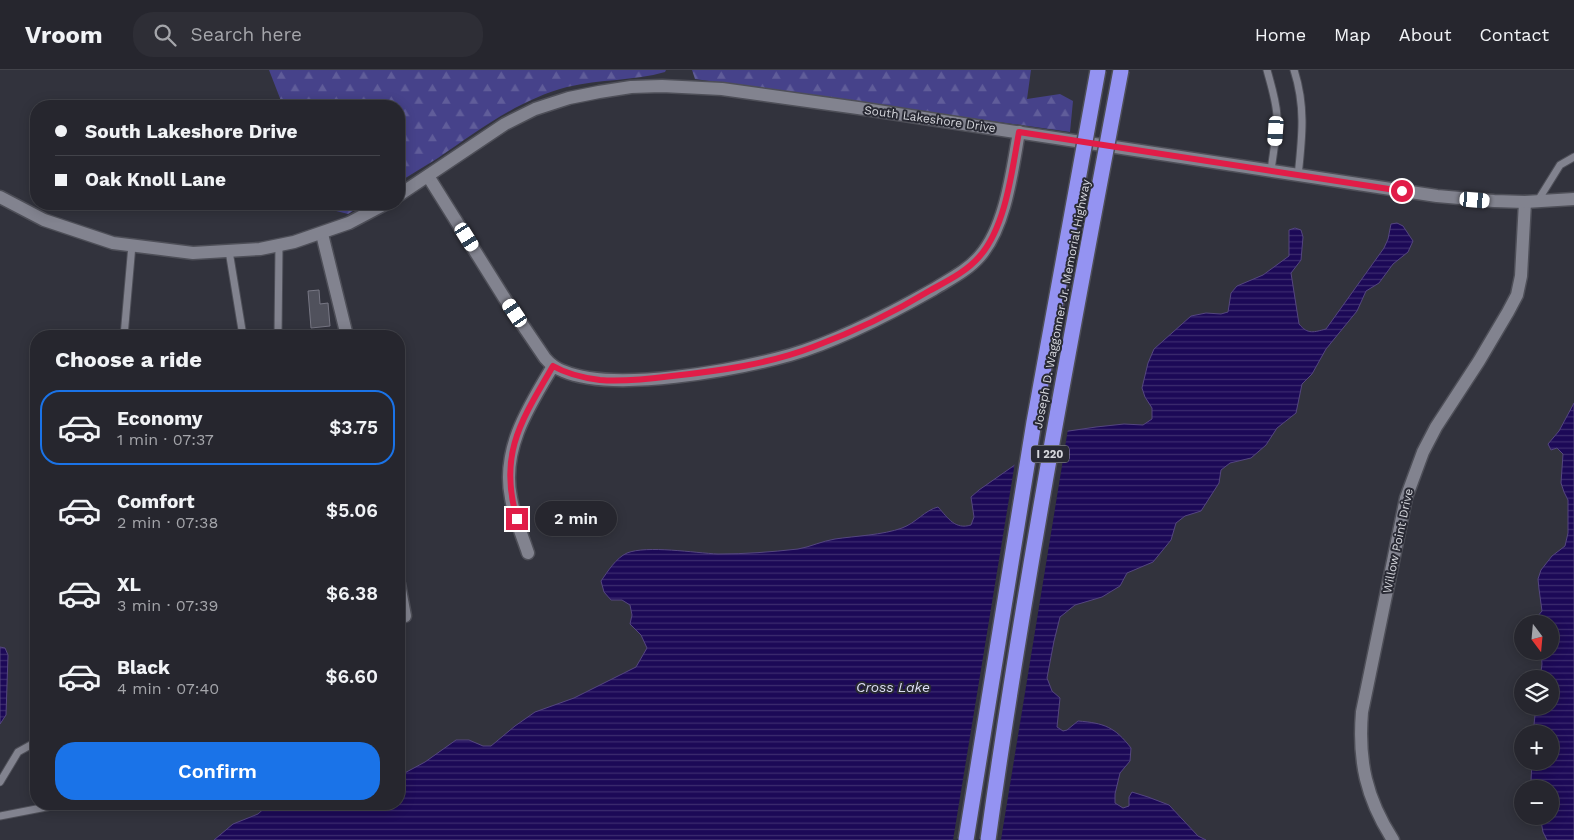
<!DOCTYPE html>
<meta charset="utf-8">
<style>
body{margin:0;font-family:"Work Sans",sans-serif;background:#2e2e36;color:#f1f3f6;height:100vh;display:flex;flex-direction:column;font-size:19px;white-space:nowrap}
*{box-sizing:border-box;margin:0}
p{font-size:16px;color:#a4a5aa}
.icon{flex:none;width:28px;height:28px;fill:none;stroke:currentColor;stroke-width:2;stroke-linecap:round;stroke-linejoin:round}
.map{position:relative;flex:1;overflow:hidden}
.sheet{position:absolute;left:30px;top:260px;width:375px;height:480px;display:flex;flex-direction:column;background:#26262e;border-radius:20px;box-shadow:0 2px 12px #0003,0 0 0 1px #42434a}
.sheet>*{flex:none}
.hud{position:absolute;left:30px;top:30px;width:375px;height:110px;border-radius:20px;box-shadow:0 2px 12px #0003,0 0 0 1px #42434a;display:grid;align-content:center;height:110px;padding:0 25px;background:#26262e}
.needle{width:32px;rotate:164deg}
.fabs{position:absolute;left:1514px;top:545px;display:grid;gap:10px}
.fabs a{display:grid;place-items:center;width:45px;height:45px;border-radius:50%;background:#26262e;box-shadow:0 2px 12px #0003,0 0 0 1px #42434a;font-size:25px}
.end{position:absolute;width:22px;height:22px;margin:-11px;border:6px solid #e11d48;background:#fff;box-shadow:0 0 0 2px #fff}
.from{border-radius:50%}
.bubble{position:absolute;height:35px;border-radius:18px;background:#26262e;box-shadow:0 2px 12px #0003,0 0 0 1px #42434a;font-size:16px;font-weight:600;line-height:35px;text-align:center}
.car{position:absolute;width:15px;height:30px;margin:-15px -8px;border-radius:6px;box-shadow:0 0 4px 1px #0007;background:linear-gradient(#fff 24%,#345 0 40%,#fff 0 76%,#345 0 86%,#fff 0)}
.hud b{display:flex;align-items:center;gap:18px;height:48px;font-size:19px}
.hud b+b{border-top:1px solid #42434a}
.hud i{width:12px;height:12px;background:#f1f3f6}
ul{padding:0;list-style:none}
li{display:flex;align-items:center;gap:15px;height:75px;margin:0 10px 8px;padding:0 15px;border:2px solid transparent;border-radius:20px}
li div{flex:1}
li b{display:block;font-size:19px}
li em{font-style:normal;font-weight:600}
li.current{border-color:#1a73e8}
li>.icon{width:45px;height:45px;stroke-width:1.5}
h2{padding:0 25px;font-size:22px;line-height:60px}
.primary-button{display:flex;gap:10px;margin-top:auto;padding:10px 25px}
.primary-button a{flex:1;height:58px;border-radius:20px;background:#1a73e8;color:#fff;font-size:20px;font-weight:600;line-height:58px;text-align:center}
header{display:flex;align-items:center;gap:30px;box-sizing:border-box;height:70px;padding:0 25px;background:#26262e;border-bottom:1px solid #42434a}
header strong{font-size:24px}
nav{display:flex;gap:28px;margin-inline-start:auto;font-size:18px}
.search{width:350px;height:45px;background:#2e2e36;display:flex;align-items:center;gap:12px;box-sizing:border-box;padding:0 18px;border-radius:20px;color:#a4a5aa;font-size:19px}
.map>svg:first-child{display:block}
.forest{fill:url(#forest-firs)}
.water{fill:url(#water-rules);stroke:#54467f}
.pier{fill:#32333d}
.building{fill:#50515c;stroke:#777784}
.lines{fill:none;stroke-linecap:round;stroke-linejoin:round}
.lane-casing{stroke:#4e4f58;stroke-width:9}
.street-casing{stroke:#4e4f58;stroke-width:15}
.secondary-casing{stroke:#4e4f58;stroke-width:15}
.lane{stroke:#82838f;stroke-width:7}
.street{stroke:#82838f;stroke-width:12}
.secondary{stroke:#82838f;stroke-width:12}
.highway-bridge-casing{stroke:#4e4f58;stroke-width:18;stroke-linecap:butt}
.highway-bridge{stroke:#9493f2;stroke-width:15}
.route{stroke:#e11d48;stroke-width:6}
.labels{text-anchor:middle;dominant-baseline:central;stroke-width:4;stroke-linejoin:round;paint-order:stroke}
.shield{fill:#282933;stroke:#a1a2a9;stroke-width:1}
.shield-label{font-size:11px;font-weight:bold;fill:#d5d6dc}
.street-label{font-size:12px;fill:#d5d6dc;stroke:#282933}
.water-label{font-size:14px;font-style:italic;fill:#dddef5;stroke:#282933}
</style>
<header>
<strong>Vroom</strong>
<div class="search"><svg class="icon" aria-label="search" viewBox="0 0 24 24"><circle cx="10" cy="10" r="6"/><path d="M15 15l6 6"/></svg>Search here</div>
<nav><a>Home</a><a>Map</a><a>About</a><a>Contact</a></nav>
</header>
<div class="map">
<svg width="1574" height="770" viewBox="0 0 1574 770">
<defs>
<pattern id="forest-firs" width="22" height="20" patternUnits="userSpaceOnUse" patternTransform="scale(1.25)"><rect width="22" height="20" fill="#46428a"/><path d="M5 1l3.5 6h-7zM16 11l3.5 6h-7z" fill="#605d9a"/></pattern>
<pattern id="water-rules" width="6" height="5" patternUnits="userSpaceOnUse" patternTransform="scale(1.25)"><rect width="6" height="5" fill="#1c0957"/><path d="M0 2.5h6" fill="none" stroke="#3c2c6f"/></pattern>
</defs>
<rect width="100%" height="100%" fill="#32333d"/>
<g class="forest">
<path d="M269,0H666L665,2C634,11 600,9 567,17C518,30 479,60 438,88C425,96 412,104 399,112V36H283Z"/>
<path d="M692,0H1031L1027,29L1060,24L1073,31L1070,62L695,9Z"/>
<path d="M309,134H364L348,144Z"/>
</g>
<g class="water">
<path d="M1397,153L1403,156L1413,171L1408,182L1393,194L1379,213L1366,221L1357,241L1326,279L1312,304L1302,314L1296,343L1277,358L1266,375L1251,388L1230,393L1221,400L1219,413L1201,441L1185,446L1176,453L1171,470L1153,492L1127,503L1120,516L1102,527L1075,535L1060,547L1054,571L1047,608L1052,621L1060,628L1057,657L1063,661L1067,660L1078,651C1104,653 1115,657 1131,678L1130,691L1120,703L1115,724V733L1123,738L1129,736V727L1132,722L1148,727L1169,735L1198,766L1206,770H214L233,754L258,744L269,734H399V706L425,692L456,670H469L483,676H491L515,656L535,642L574,628L636,597L647,578L641,565L630,554L632,545L630,535L622,530H611L604,522L601,511C608,501 616,488 627,483C647,475 695,483 718,484C745,484 771,482 798,479C810,477 822,471 835,469C855,466 883,465 902,458C916,453 925,440 938,437C948,448 955,460 971,455L974,447L971,427L979,420L1062,362L1096,357L1124,354L1143,355L1152,349V338L1145,327L1142,318L1148,293L1154,279L1191,246L1206,243L1221,244L1228,242L1231,223L1237,216L1263,205L1289,186V160L1295,158L1301,160L1303,167L1301,190L1291,203L1299,254C1308,265 1314,262 1326,259L1384,178L1388,169L1391,154Z"/>
<path d="M1574,333V770H1547L1543,762L1540,746H1550V719H1533L1531,711L1532,691H1550V664H1533L1536,636H1550V609H1540L1542,594L1541,581H1550V554H1533L1532,549L1537,547L1542,541L1539,519L1538,509L1541,500L1552,486L1565,476L1568,463V430L1564,422L1561,413L1563,384L1557,378L1551,380L1548,374L1559,361Z"/>
<path d="M0,577L5,578L8,585L6,645L0,654Z"/>
</g>
<path class="pier" d="M1068,359L1001,770H953L1015,392L1061,360Z"/>
<path class="building" d="M319,220L320,234L328,233L330,256L311,258L308,221Z"/>
<g class="lines">
<g class="lane-casing">
<g id="lane">
<path d="M1267,0C1271,15 1276,30 1277,46C1277,65 1273,83 1271,101"/>
<path d="M1294,0C1306,37 1302,68 1298,106"/>
<path d="M1537,132L1560,95L1574,87"/>
<path d="M229,181L243,266"/>
<path d="M124,266L132,175"/>
<path d="M278,266L279,176"/>
<path d="M0,712L18,682L36,672"/>
<path d="M0,746L62,734"/>
</g>
</g>
<g class="street-casing">
<g id="street">
<path d="M428,106L505,229L545,288C550,294 555,298 563,301C614,323 736,300 790,285C838,271 890,244 934,219C950,209 967,201 980,186C1006,156 1012,101 1019,62"/>
<path d="M322,164L347,266"/>
<path d="M528,483C522,465 514,447 511,428C501,379 529,336 553,296"/>
<path d="M399,514L405,546"/>
<path d="M1393,770C1366,728 1358,691 1362,642L1406,428L1423,382L1436,357L1479,291L1508,242L1517,225L1521,206L1525,132"/>
</g>
</g>
<g class="secondary-casing">
<g id="secondary">
<path d="M399,125L505,54L535,39L569,28L599,22L631,17L662,16L722,19L858,38L1437,126L1494,131L1525,132L1574,129"/>
<path d="M0,127L44,150L113,173L193,183L260,179L294,172L349,153L385,134"/>
</g>
</g>
<use href="#lane" class="lane"/>
<use href="#street" class="street"/>
<use href="#secondary" class="secondary"/>
<g class="highway-bridge-casing">
<g id="highway-bridge">
<path d="M966,770L1034,352L1098,0"/>
<path d="M988,770C1024,512 1073,256 1121,0"/>
</g>
</g>
<use href="#highway-bridge" class="highway-bridge"/>
</g>
<g class="lines">
<path class="route" d="M517,449C498,384 521,351 553,296C567,304 584,308 600,310C624,312 649,309 672,306C719,301 769,294 813,277C853,262 893,243 929,221C947,211 966,202 979,187C1006,157 1012,100 1019,62L1402,121"/>
</g>
<g class="labels">
<rect class="shield" x="1031" y="375.5" width="38" height="17" rx="4"/>
<g class="shield-label">
<text x="1050" y="384">I 220</text>
</g>
<g class="street-label">
<text transform="translate(930 49) rotate(8)">South Lakeshore Drive</text>
<text transform="translate(1062 234) rotate(-79)">Joseph D. Waggonner Jr. Memorial Highway</text>
<text transform="translate(1398 471) rotate(-78)">Willow Point Drive</text>
</g>
<g class="water-label">
<text x="893" y="617">Cross Lake</text>
</g>
</g>
</svg>
<div class="fabs">
<a><svg class="needle" viewBox="-14 -14 28 28"><path d="M0-13l5 13h-10z" fill="#e53935"/><path d="M0 13l5-13h-10z" fill="#a4a5aa"/></svg></a>
<a><svg class="icon" aria-label="layers" viewBox="0 0 24 24"><path d="M12 4l9 5-9 5-9-5zM3 14l9 5 9-5"/></svg></a>
<a>+</a>
<a>−</a>
</div>
<i class="end from" style="left:1402px;top:121px"></i>
<i class="end" style="left:517px;top:449px"></i>
<div class="bubble" style="left:535px;top:431px;width:82px">2 min</div>
<i class="car" style="left:1276px;top:61px;rotate:184deg"></i>
<i class="car" style="left:1475px;top:130px;rotate:95deg"></i>
<i class="car" style="left:467px;top:167px;rotate:148deg"></i>
<i class="car" style="left:515px;top:243px;rotate:326deg"></i>
<div class="hud">
<b><i class="from"></i>South Lakeshore Drive</b>
<b><i></i>Oak Knoll Lane</b>
</div>
<section class="sheet">
<h2>Choose a ride</h2>
<ul>
<li class="current"><svg class="icon" aria-label="car" viewBox="0 0 24 24"><path d="M5 17H2v-5l4-1 3-4h7l3 4 3 1v5h-3M9 17h6M6 11h13"/><circle cx="7" cy="17" r="2"/><circle cx="17" cy="17" r="2"/></svg><div><b>Economy</b><p>1 min · 07:37</p></div><em>$3.75</em></li>
<li><svg class="icon" aria-label="car" viewBox="0 0 24 24"><path d="M5 17H2v-5l4-1 3-4h7l3 4 3 1v5h-3M9 17h6M6 11h13"/><circle cx="7" cy="17" r="2"/><circle cx="17" cy="17" r="2"/></svg><div><b>Comfort</b><p>2 min · 07:38</p></div><em>$5.06</em></li>
<li><svg class="icon" aria-label="car" viewBox="0 0 24 24"><path d="M5 17H2v-5l4-1 3-4h7l3 4 3 1v5h-3M9 17h6M6 11h13"/><circle cx="7" cy="17" r="2"/><circle cx="17" cy="17" r="2"/></svg><div><b>XL</b><p>3 min · 07:39</p></div><em>$6.38</em></li>
<li><svg class="icon" aria-label="car" viewBox="0 0 24 24"><path d="M5 17H2v-5l4-1 3-4h7l3 4 3 1v5h-3M9 17h6M6 11h13"/><circle cx="7" cy="17" r="2"/><circle cx="17" cy="17" r="2"/></svg><div><b>Black</b><p>4 min · 07:40</p></div><em>$6.60</em></li>
</ul>
<div class="primary-button"><a>Confirm</a></div>
</section>
</div>
